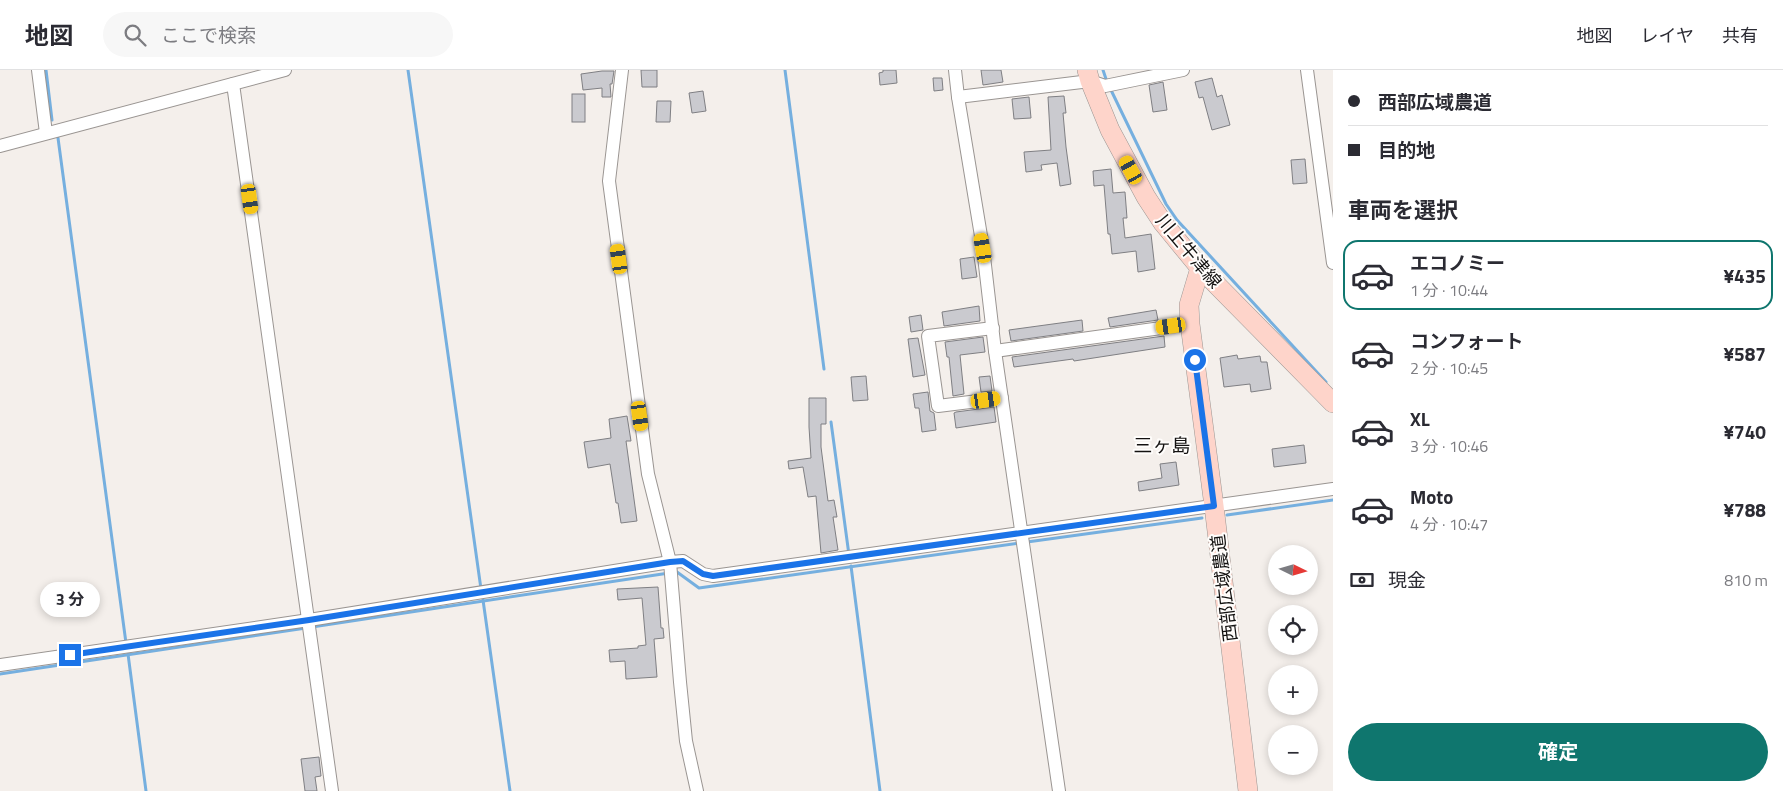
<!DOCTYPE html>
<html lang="ja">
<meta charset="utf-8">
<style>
body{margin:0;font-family:"Titillium Web","Noto Sans JP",sans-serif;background:#f7f7f7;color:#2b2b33;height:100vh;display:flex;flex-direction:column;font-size:19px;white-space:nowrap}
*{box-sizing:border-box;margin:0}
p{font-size:16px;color:#7c7c81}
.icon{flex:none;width:28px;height:28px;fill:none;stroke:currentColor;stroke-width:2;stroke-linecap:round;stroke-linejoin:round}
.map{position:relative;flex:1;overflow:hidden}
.panel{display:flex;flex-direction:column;background:#fff;width:450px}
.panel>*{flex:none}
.top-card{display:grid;align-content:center;height:110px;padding:0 15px;background:#fff}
.needle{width:32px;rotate:95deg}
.controls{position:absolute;left:1268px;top:475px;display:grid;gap:10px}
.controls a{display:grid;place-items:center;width:50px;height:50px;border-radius:50%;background:#fff;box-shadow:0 2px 8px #0003;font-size:25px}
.end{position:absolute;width:22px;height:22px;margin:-11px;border:6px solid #1a73e8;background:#fff;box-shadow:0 0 0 2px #fff}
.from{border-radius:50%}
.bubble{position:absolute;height:35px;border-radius:18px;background:#fff;box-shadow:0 2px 8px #0003;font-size:16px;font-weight:700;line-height:35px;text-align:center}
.car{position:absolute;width:15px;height:30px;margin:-15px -8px;border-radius:6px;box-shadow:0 0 4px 1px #0007;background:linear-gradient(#f5c518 24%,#345 0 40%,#f5c518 0 76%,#345 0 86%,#f5c518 0)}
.top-card b{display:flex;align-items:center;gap:18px;height:48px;font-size:19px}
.top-card b+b{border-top:1px solid #e1e1e2}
.top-card i{width:12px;height:12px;background:#2b2b33}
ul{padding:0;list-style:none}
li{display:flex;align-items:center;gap:15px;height:70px;margin:0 10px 8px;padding:0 5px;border:2px solid transparent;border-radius:15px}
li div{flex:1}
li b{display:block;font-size:19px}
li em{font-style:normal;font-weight:700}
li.on{border-color:#0f766e}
li>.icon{width:45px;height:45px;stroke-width:1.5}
h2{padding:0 15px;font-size:22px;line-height:60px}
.pay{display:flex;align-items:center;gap:12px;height:55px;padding:0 15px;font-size:19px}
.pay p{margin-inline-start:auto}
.button{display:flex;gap:10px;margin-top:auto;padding:10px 15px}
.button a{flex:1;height:58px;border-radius:30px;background:#0f766e;color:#fff;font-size:20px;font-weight:700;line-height:58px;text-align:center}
header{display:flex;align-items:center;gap:30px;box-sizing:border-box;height:70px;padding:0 25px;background:#fff;border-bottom:1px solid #e1e1e2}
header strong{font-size:24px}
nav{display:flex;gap:28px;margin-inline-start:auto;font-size:18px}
.search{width:350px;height:45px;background:#f7f7f7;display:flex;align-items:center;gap:12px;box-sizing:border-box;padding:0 18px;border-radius:28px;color:#7c7c81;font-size:19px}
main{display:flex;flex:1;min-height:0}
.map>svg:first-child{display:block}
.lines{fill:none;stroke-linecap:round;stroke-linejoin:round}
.stream{stroke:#75afdf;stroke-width:3}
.building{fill:#cacacf;stroke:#7f7f83}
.street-casing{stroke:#9a9592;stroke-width:14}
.secondary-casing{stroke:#9a9592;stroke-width:20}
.street{stroke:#fff;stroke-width:12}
.secondary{stroke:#fed4ca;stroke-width:19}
.route{stroke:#1a73e8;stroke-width:6}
.labels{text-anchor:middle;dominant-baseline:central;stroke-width:4;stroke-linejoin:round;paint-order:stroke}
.street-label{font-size:18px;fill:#131110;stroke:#fffdfb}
.neighbourhood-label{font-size:19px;fill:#131110;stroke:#fffdfb}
</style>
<header>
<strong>地図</strong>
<div class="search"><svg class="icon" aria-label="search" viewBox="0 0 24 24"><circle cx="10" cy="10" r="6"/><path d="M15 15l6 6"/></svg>ここで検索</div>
<nav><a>地図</a><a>レイヤ</a><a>共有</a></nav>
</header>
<main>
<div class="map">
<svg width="1333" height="721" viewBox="0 0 1333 721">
<rect width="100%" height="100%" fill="#f4efeb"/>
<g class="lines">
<g class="stream">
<path d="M46,0L52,50"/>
<path d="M408,0L481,519"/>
<path d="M785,0L824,299"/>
<path d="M1103,0L1107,12"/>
<path d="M1110,18L1166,134L1177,150L1326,312"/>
<path d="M58,68L126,573"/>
<path d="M831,352L849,485"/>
<path d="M1227,445L1333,430"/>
<path d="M1027,472L1202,448"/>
<path d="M851,496L880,721"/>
<path d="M675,502H677L699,518L1020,473"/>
<path d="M483,530L510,721"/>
<path d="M312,557L669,503"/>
<path d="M128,584L146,721"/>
<path d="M0,604L306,558"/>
</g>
</g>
<g class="building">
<path d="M641,0H657V17H642Z"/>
<path d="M883,0H896L897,13L880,15L879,3L883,2Z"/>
<path d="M981,0H1001L1003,12L983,15Z"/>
<path d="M602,1H614L612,14H610L611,27H602V18L583,20L581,4Z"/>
<path d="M933,8H942L943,20L934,21Z"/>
<path d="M1212,8L1217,27L1222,25L1230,55L1212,60L1203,27L1199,28L1195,12Z"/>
<path d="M1163,12L1167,40L1153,42L1149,15Z"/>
<path d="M703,21L706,41L692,43L689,23Z"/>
<rect x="572" y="24" width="13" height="28"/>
<path d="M1064,26L1066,43H1063L1066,77L1071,114L1060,116L1057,93L1041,95L1042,100L1026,102L1024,82L1051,80L1048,27Z"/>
<path d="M1029,27L1031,48L1014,49L1012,29Z"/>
<path d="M657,31H671L670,52H656Z"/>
<path d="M1305,89L1307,113L1293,114L1291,90Z"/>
<path d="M1111,99L1113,123L1125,122L1127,148H1123L1125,168L1151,164L1155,199L1138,202L1136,181L1112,184L1110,164H1108L1104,115L1094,116L1093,101Z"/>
<path d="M974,187L977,207L962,209L960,189Z"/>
<path d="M979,236L980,251L944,256L942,242Z"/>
<path d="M1156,240L1158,250L1110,257L1108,248Z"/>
<path d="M921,245L923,260L911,262L909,247Z"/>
<path d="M1082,250L1083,261L1011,271L1009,260Z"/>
<path d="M1164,266L1165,277L1074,291L1073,289L1014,297L1012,287Z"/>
<path d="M983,267L985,282L960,285L964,324L953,326L949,287H947L945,272Z"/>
<path d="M918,268L925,305L913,307L908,269Z"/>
<path d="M1237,285L1238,289L1260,286L1261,292H1267L1271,319L1251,322L1250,314L1224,317L1220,288Z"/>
<path d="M866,306L868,330L853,331L851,307Z"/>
<path d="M990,306L992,321L981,322L979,307Z"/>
<path d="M928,322L930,341L934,343L936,360L922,362L919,338H915L913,324Z"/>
<path d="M809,328H826V354H821V377L828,431L834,430L837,447H833L838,480L821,483L816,426L808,427L803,397L789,399L788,391L811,388L809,357Z"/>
<path d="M994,337L996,352L956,358L954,343L956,342Z"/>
<path d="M627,346L631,371H626L637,451L621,453L618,433H616L610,394L588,398L584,372L611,368L609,349Z"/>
<path d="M1304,375L1306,393L1274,397L1272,379Z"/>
<path d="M1176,392L1179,415L1139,421L1138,412L1162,408L1160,394Z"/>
<path d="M658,517L661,558H663L664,568L654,569L657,607L626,609L625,591L610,592L609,580L638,578V576L646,575L642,528L618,530L617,519Z"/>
<path d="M319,687L321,706L315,707L317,721H305L301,689Z"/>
</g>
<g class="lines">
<g class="street-casing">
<g id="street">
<path d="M38,0L46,63"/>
<path d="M622,0L609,111L648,404L670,492L680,612L686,671L697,721"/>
<path d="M955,0L958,27L983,178L995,281L1059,721"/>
<path d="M1307,0L1333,193"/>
<path d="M233,14L332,721"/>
<path d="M958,27L1090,11L1105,16L1183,0"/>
<path d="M0,76L285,0"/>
<path d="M993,258L928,266L938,336L1002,328"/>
<path d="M995,281L1190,254"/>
<path d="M0,595L309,550L670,492L683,491L703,504L713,506L1333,419"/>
</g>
</g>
<g class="secondary-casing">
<g id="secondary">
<path d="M1087,0L1090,11L1110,60L1146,127L1163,153L1200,198L1333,333"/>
<path d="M1200,198L1189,235L1190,254L1214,436L1248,721"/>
</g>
</g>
<use href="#street" class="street"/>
<use href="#secondary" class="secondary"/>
</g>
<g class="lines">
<path class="route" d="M70,585L309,550L670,492L683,491L703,504L713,506L1214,436L1195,290"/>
</g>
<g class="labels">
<g class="street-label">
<text transform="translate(1189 181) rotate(50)">川上牛津線</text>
<text transform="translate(1224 518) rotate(-97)">西部広域農道</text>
</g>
<g class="neighbourhood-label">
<text x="1162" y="374">三ヶ島</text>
</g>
</g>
</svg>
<div class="controls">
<a><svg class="needle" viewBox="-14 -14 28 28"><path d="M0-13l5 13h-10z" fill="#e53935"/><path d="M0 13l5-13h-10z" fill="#7c7c81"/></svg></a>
<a><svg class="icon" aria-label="locate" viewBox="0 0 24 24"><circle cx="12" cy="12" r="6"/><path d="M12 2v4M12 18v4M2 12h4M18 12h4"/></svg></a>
<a>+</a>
<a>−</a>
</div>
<i class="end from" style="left:1195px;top:290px"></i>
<i class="end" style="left:70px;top:585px"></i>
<div class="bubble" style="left:40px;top:512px;width:60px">3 分</div>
<i class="car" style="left:1131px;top:100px;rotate:331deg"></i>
<i class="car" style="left:250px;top:129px;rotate:172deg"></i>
<i class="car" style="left:983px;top:178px;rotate:350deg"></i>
<i class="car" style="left:619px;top:189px;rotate:352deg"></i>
<i class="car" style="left:1171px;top:256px;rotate:262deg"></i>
<i class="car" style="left:986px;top:330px;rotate:82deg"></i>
<i class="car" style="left:640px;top:346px;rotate:172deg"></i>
</div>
<section class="panel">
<div class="top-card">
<b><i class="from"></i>西部広域農道</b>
<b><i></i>目的地</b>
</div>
<h2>車両を選択</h2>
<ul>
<li class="on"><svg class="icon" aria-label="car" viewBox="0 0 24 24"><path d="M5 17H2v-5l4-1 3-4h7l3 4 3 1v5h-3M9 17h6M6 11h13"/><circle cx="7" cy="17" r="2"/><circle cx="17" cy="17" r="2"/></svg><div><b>エコノミー</b><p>1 分 · 10:44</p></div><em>¥435</em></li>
<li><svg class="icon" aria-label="car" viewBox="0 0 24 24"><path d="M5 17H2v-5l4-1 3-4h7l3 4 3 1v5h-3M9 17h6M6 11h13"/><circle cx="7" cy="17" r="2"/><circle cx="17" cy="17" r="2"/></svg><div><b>コンフォート</b><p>2 分 · 10:45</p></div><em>¥587</em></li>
<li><svg class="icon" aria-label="car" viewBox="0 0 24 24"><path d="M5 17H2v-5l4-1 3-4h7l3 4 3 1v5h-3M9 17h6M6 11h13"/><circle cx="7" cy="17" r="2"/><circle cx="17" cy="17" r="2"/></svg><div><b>XL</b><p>3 分 · 10:46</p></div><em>¥740</em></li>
<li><svg class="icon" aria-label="car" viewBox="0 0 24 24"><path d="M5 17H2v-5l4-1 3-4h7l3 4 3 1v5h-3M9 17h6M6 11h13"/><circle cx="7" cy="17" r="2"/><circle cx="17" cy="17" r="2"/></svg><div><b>Moto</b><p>4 分 · 10:47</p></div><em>¥788</em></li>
</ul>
<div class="pay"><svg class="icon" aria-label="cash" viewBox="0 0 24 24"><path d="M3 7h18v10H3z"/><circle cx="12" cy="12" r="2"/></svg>現金<p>810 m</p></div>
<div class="button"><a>確定</a></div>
</section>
</main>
